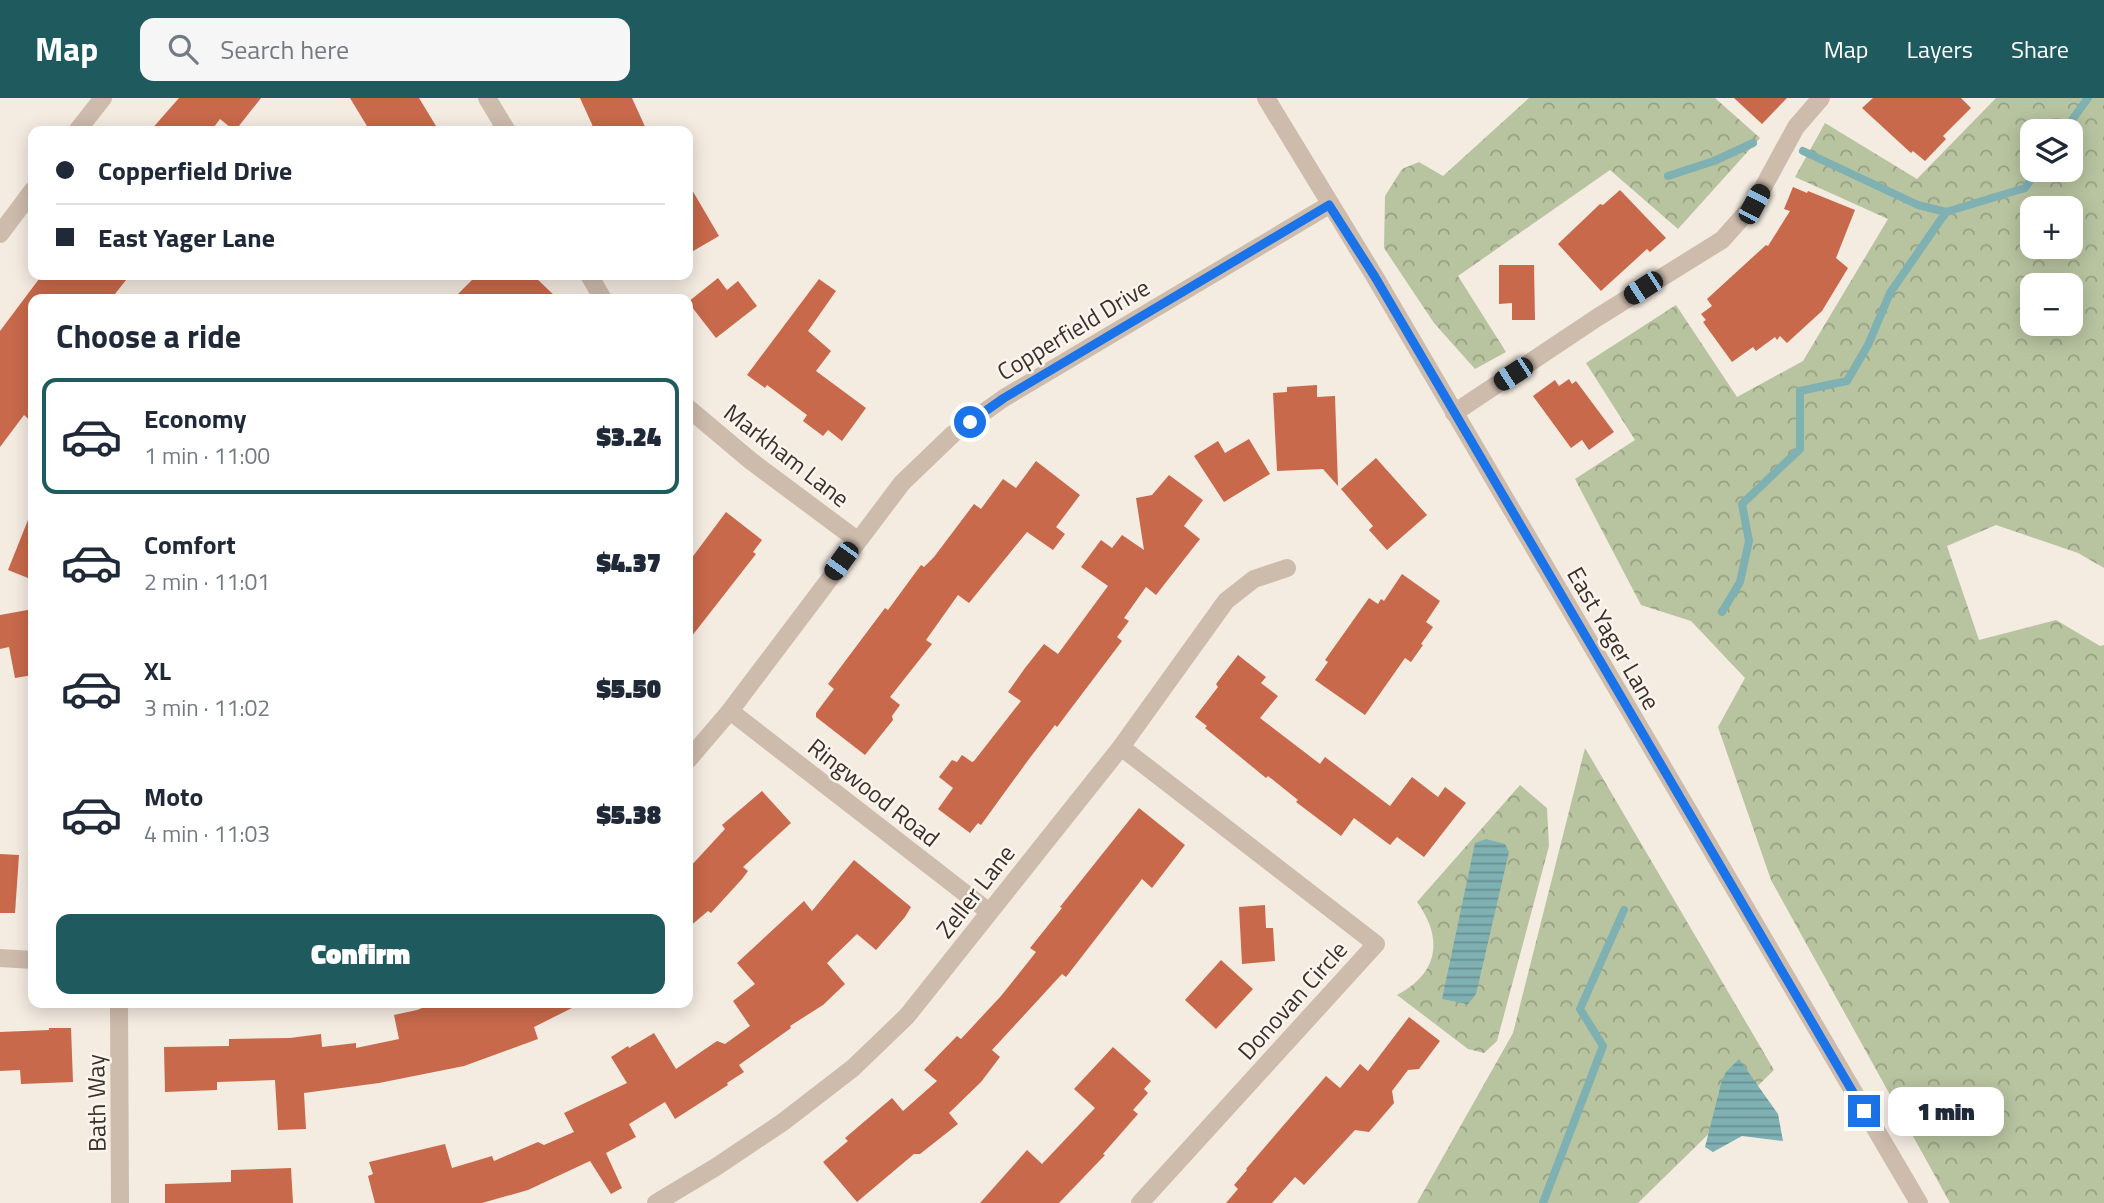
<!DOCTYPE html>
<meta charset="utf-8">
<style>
body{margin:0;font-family:"Titillium Web",sans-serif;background:#f6f6f7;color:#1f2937;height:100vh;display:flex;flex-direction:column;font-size:26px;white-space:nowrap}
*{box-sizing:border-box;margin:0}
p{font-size:23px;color:#747a83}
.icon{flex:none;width:38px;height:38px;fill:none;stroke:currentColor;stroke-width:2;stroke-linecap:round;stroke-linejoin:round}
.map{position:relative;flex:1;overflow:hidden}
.side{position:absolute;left:28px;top:196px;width:665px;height:714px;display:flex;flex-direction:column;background:#fff;border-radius:14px;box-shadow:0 4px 18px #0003}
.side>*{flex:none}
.banner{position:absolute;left:28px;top:28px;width:665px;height:154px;border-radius:14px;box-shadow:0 4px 18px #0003;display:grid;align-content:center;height:154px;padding:0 28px;background:#fff}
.tools{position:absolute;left:2020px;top:21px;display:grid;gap:14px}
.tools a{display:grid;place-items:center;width:63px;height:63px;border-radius:14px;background:#fff;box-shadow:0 4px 18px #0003;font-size:35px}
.end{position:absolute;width:32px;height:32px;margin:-16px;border:9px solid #1a73e8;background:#fff;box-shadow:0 0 0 4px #fff}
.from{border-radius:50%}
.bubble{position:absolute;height:49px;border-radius:14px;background:#fff;box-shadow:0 4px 18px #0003;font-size:23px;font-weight:800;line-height:49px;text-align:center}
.car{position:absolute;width:21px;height:42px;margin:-21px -10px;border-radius:9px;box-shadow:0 0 5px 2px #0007;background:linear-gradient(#222 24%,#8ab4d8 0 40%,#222 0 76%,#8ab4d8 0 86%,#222 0)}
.banner b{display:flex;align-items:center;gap:24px;height:66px;font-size:26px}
.banner b+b{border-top:2px solid #e0e1e3}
.banner i{width:18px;height:18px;background:#1f2937}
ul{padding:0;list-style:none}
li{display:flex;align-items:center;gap:21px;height:116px;margin:0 14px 10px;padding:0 14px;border:4px solid transparent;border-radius:14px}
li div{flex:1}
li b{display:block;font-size:26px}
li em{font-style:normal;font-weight:800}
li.selected{border-color:#1f5a5e}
li>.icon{width:63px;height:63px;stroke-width:1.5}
h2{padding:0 28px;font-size:32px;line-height:84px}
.action{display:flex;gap:14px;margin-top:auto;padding:14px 28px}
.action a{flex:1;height:80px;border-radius:14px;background:#1f5a5e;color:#fff;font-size:28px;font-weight:800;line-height:80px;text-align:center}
header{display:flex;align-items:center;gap:42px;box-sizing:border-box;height:98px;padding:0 35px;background:#1f5a5e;color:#fff}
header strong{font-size:33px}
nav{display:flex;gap:38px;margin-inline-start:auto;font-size:24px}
.search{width:490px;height:63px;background:#f6f6f7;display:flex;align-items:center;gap:18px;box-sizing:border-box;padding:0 24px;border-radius:14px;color:#747a83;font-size:26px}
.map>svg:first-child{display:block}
.forest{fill:url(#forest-crowns);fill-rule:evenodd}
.water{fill:url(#water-rules)}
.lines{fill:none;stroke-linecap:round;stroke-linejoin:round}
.stream{stroke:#7fb0b2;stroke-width:8}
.building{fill:#c8694b}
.minor{stroke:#cdbbac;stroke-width:18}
.tertiary{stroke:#cdbbac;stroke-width:18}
.route{stroke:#1a73e8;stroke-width:9}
.labels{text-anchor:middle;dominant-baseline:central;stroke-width:5;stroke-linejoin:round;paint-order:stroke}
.street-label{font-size:24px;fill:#3b302b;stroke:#fbf5ee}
</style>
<header>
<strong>Map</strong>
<div class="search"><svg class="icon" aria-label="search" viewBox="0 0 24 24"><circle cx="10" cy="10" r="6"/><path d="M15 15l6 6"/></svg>Search here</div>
<nav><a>Map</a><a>Layers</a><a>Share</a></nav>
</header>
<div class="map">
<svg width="2104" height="1105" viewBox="0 0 2104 1105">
<defs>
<pattern id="forest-crowns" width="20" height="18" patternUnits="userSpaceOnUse" patternTransform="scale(1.75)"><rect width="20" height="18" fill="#b8c4a0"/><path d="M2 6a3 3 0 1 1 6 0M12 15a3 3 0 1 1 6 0" fill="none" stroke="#97a083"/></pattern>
<pattern id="water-rules" width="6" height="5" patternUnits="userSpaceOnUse" patternTransform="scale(1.75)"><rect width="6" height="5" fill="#7fb0b2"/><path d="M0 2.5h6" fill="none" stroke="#699091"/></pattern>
</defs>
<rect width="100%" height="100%" fill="#f4ebe1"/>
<g class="forest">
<path d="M1529,0H1715L1760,40L1678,131L1610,72L1458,178L1506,254L1475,271L1434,225L1384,150L1385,98L1402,71L1419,64L1443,78Z"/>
<path d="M1996,0H2104V470L2078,455L1996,427L1947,448L1979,542L2056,522L2100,548L2104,547V1105H1950L1771,782L1718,629L1745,580L1691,523L1641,507L1575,381L1635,342L1586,265L1676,207L1737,299L1803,263L1888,121L1795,79L1825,25L1917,81ZM2032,33H2070V72H2032ZM2070,110V149H2032V110ZM2032,187H2070V226H2032Z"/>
<path d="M1585,650L1774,972L1638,1105H1417L1513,935Z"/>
<path d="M1520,687L1547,710L1549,748L1497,943L1484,955L1468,951L1397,897C1438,876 1444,841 1417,804Z"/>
</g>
<g class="water">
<path d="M1486,741L1505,746L1509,754L1476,896L1468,906L1442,901L1475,745Z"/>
<path d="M1739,961L1778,1016L1783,1043L1742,1038L1713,1054L1705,1049L1722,982L1726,974Z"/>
</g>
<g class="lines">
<g class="stream">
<path d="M2064,33L2088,0"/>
<path d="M1803,53L1918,107L1946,114"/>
<path d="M1668,78L1714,63L1753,45"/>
<path d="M1722,514L1740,484L1749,443L1742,406L1800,351V293L1847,283L1868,247L1890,195L1946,114L2025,90L2038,72"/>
<path d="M1543,1105L1603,948L1580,911L1624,812"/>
</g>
</g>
<g class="building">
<path d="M179,0H261L235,33L220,21L211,33H150Z"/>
<path d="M350,0H419L439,33H370Z"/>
<path d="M580,0H632L647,33H595Z"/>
<path d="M1734,0H1787L1762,26Z"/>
<path d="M1873,0H1961L1971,10L1943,38L1946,41L1925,63L1913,53L1911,55L1862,10Z"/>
<path d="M688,85L719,138L688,156Z"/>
<path d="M1793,89L1807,95L1808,93L1855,112L1836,160L1848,170L1822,213L1787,245L1780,238L1777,242L1775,239L1756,253L1753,249L1732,264L1703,224L1706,222L1701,216L1712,208L1707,201L1766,147L1768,148L1790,113L1784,111Z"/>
<path d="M1620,92L1666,140L1650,154L1647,151L1601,193L1558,146L1600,106L1603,107Z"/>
<path d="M1499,167H1534L1535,222H1512V205L1499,206Z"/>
<path d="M42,177H130L111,201H33V325L24,317L0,349V233Z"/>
<path d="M477,177H533L558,201H453Z"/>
<path d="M718,180L727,192L738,183L757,208L716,240L688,204Z"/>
<path d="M819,181L836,193L808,233L831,253L816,273L866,310L842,343L828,332L823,338L803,323L807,317L767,287L765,290L747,277Z"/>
<path d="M1569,281L1572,286L1576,283L1614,334L1589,352L1582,342L1571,350L1533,298L1555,282L1559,288Z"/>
<path d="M1317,287V299L1335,298L1338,388L1323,371L1277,373L1273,295L1287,294V289Z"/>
<path d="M1249,341L1270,376L1224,404L1194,358L1218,343L1225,355Z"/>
<path d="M1376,360L1427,417L1387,452L1369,432L1373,428L1341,391Z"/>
<path d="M1036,363L1080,397L1056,429L1065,436L1053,452L1027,434L969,505L958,497L926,542L932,546L890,599L900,607L892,618L893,622L865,657L816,619V615L834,591L828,586L885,510L888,512L921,467L924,469L934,459L974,406L981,411L1003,381L1016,390Z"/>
<path d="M1169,377L1203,402L1184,428L1200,441L1156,497L1146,489L1124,520L1129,523L1117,539L1122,543L1057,629L1055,627L1029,661L981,727L978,725L970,735L938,711L953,690L939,679L952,662L957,664L962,657L972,664L974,663L1021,603L1008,594L1025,570L1044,546L1058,556L1108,488L1081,469L1101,442L1112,450L1122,437L1144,452L1136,400L1152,397Z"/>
<path d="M32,412H33V482L8,472Z"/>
<path d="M726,414L762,442L753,454L756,456L688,543V465Z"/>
<path d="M1402,476L1440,503L1426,524L1433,529L1421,546L1423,547L1411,564L1405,560L1365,617L1315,582L1328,564L1325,562L1369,500L1378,506L1381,501L1384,503Z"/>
<path d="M33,511V577L15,580L9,549L0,551V517Z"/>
<path d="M1238,557L1266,579L1261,585L1278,598L1260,620L1320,666L1325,659L1390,708L1412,679L1438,699L1445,689L1466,705L1424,759L1397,739L1390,747L1354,720L1341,738L1296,704L1298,702L1268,678L1266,680L1205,630L1207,628L1195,619L1218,589L1216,586Z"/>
<path d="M762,693L791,725L743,769L748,773L742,781L711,815L708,813L688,830V771L725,731L722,727Z"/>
<path d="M1139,710L1185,747L1152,790L1142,781L1066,879L1062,876L992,952L1000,959L981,984L949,1015L958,1026L920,1056H914L857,1104L823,1064L848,1043L845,1040L892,1000L903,1013L937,983L924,972L957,938L961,941L1001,898L1036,854L1030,850L1062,810L1060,809Z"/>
<path d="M0,756L19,757L15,815H0Z"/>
<path d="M854,762L911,809L905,819L876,852L857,836L827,865L845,886L823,907L790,928L791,930L739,967L744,974L727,985L728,987L675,1021L665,1004L629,1026L636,1039L606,1055L622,1090L611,1096L590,1063L528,1092L482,1105H375L368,1078L373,1076L369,1064L445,1046L452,1070L492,1058L494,1063L538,1044L544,1047L574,1034L564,1015L627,985L611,959L628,948L629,950L654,935L676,971L717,943L725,946L750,928L733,903L755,886L737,865L804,803L812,813Z"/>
<path d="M1265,807L1266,830H1273L1275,863L1242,866L1239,809Z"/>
<path d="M1221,862L1253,891L1216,931L1185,902Z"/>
<path d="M435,905H582L534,929L538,941L464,968L379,985L304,995L306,1031L278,1032L275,982L217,984V992L165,994L164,949L229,948V941L290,940L321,936L322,949L356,945V950L399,941L394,917L417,912Z"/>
<path d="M1409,919L1440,943L1419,971L1408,972L1392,993L1394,1005L1369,1034L1355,1032L1304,1087L1295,1079L1272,1105H1226L1238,1091L1234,1087L1247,1072L1246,1071L1326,978L1340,990L1360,966L1368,973Z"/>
<path d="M49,930H71L73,984L21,986L20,972L0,973V934L49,932Z"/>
<path d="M1113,949L1151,983L1144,991L1148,995L1133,1012L1138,1016L1103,1056L1105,1057L1059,1105H980L1027,1052L1042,1066L1095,1010L1074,991Z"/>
<path d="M291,1070L293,1105H165V1086L231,1084V1072Z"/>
</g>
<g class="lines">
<g class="minor">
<path d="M487,0L507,33"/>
<path d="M77,33L103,0"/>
<path d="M0,136L33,92"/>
<path d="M589,177L603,201"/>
<path d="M688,310L751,363L857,442"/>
<path d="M1454,315L1598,219L1722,142L1754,106L1796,29L1821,0"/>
<path d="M730,613L988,813"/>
<path d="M1121,649L1376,846L1140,1105"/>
<path d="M688,662L730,613L902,385L953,336L1004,300L1329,107"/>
<path d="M0,860L33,862"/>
<path d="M119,905L120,1105"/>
<path d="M656,1105L716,1069L783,1024L853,970L907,918L1121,649L1226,503L1254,481L1287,470"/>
</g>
<path class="tertiary" d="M1266,0L1375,179L1919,1105"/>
</g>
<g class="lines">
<path class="route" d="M970,324L1004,300L1329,107L1375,179L1864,1013"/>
</g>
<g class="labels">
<g class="street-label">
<text transform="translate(1073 231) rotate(-31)">Copperfield Drive</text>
<text transform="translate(787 357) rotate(38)">Markham Lane</text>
<text transform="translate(1614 540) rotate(60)">East Yager Lane</text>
<text transform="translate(874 694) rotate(38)">Ringwood Road</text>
<text transform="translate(975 793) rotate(-52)">Zeller Lane</text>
<text transform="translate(1292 902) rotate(-48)">Donovan Circle</text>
<text transform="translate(96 1005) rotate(-91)">Bath Way</text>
</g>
</g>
</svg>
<div class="tools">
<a><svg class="icon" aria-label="layers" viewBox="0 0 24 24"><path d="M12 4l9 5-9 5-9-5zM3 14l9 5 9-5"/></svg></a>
<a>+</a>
<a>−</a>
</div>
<i class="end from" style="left:970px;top:324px"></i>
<i class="end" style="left:1864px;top:1013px"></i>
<div class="bubble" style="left:1888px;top:989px;width:116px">1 min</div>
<i class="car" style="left:1754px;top:106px;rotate:28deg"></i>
<i class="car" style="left:1643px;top:190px;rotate:237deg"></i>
<i class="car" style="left:1513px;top:276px;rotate:237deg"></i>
<i class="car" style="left:841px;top:463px;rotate:216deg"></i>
<div class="banner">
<b><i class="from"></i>Copperfield Drive</b>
<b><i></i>East Yager Lane</b>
</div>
<section class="side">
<h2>Choose a ride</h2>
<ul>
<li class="selected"><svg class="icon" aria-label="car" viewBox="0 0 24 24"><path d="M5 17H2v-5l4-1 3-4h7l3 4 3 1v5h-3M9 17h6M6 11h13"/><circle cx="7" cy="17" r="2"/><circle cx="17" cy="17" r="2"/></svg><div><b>Economy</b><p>1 min · 11:00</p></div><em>$3.24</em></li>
<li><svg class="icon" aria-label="car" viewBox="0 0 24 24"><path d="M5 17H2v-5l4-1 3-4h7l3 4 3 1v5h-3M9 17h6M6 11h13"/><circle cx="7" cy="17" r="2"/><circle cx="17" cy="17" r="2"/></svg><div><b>Comfort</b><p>2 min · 11:01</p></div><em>$4.37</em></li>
<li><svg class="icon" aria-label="car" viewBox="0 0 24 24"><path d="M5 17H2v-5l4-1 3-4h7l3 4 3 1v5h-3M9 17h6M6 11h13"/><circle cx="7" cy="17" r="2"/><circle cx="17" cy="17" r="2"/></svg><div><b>XL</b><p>3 min · 11:02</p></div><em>$5.50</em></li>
<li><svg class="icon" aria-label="car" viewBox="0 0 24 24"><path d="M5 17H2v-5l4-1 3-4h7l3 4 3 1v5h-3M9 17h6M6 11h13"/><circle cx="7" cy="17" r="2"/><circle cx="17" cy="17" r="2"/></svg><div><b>Moto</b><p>4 min · 11:03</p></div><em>$5.38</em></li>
</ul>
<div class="action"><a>Confirm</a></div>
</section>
</div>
